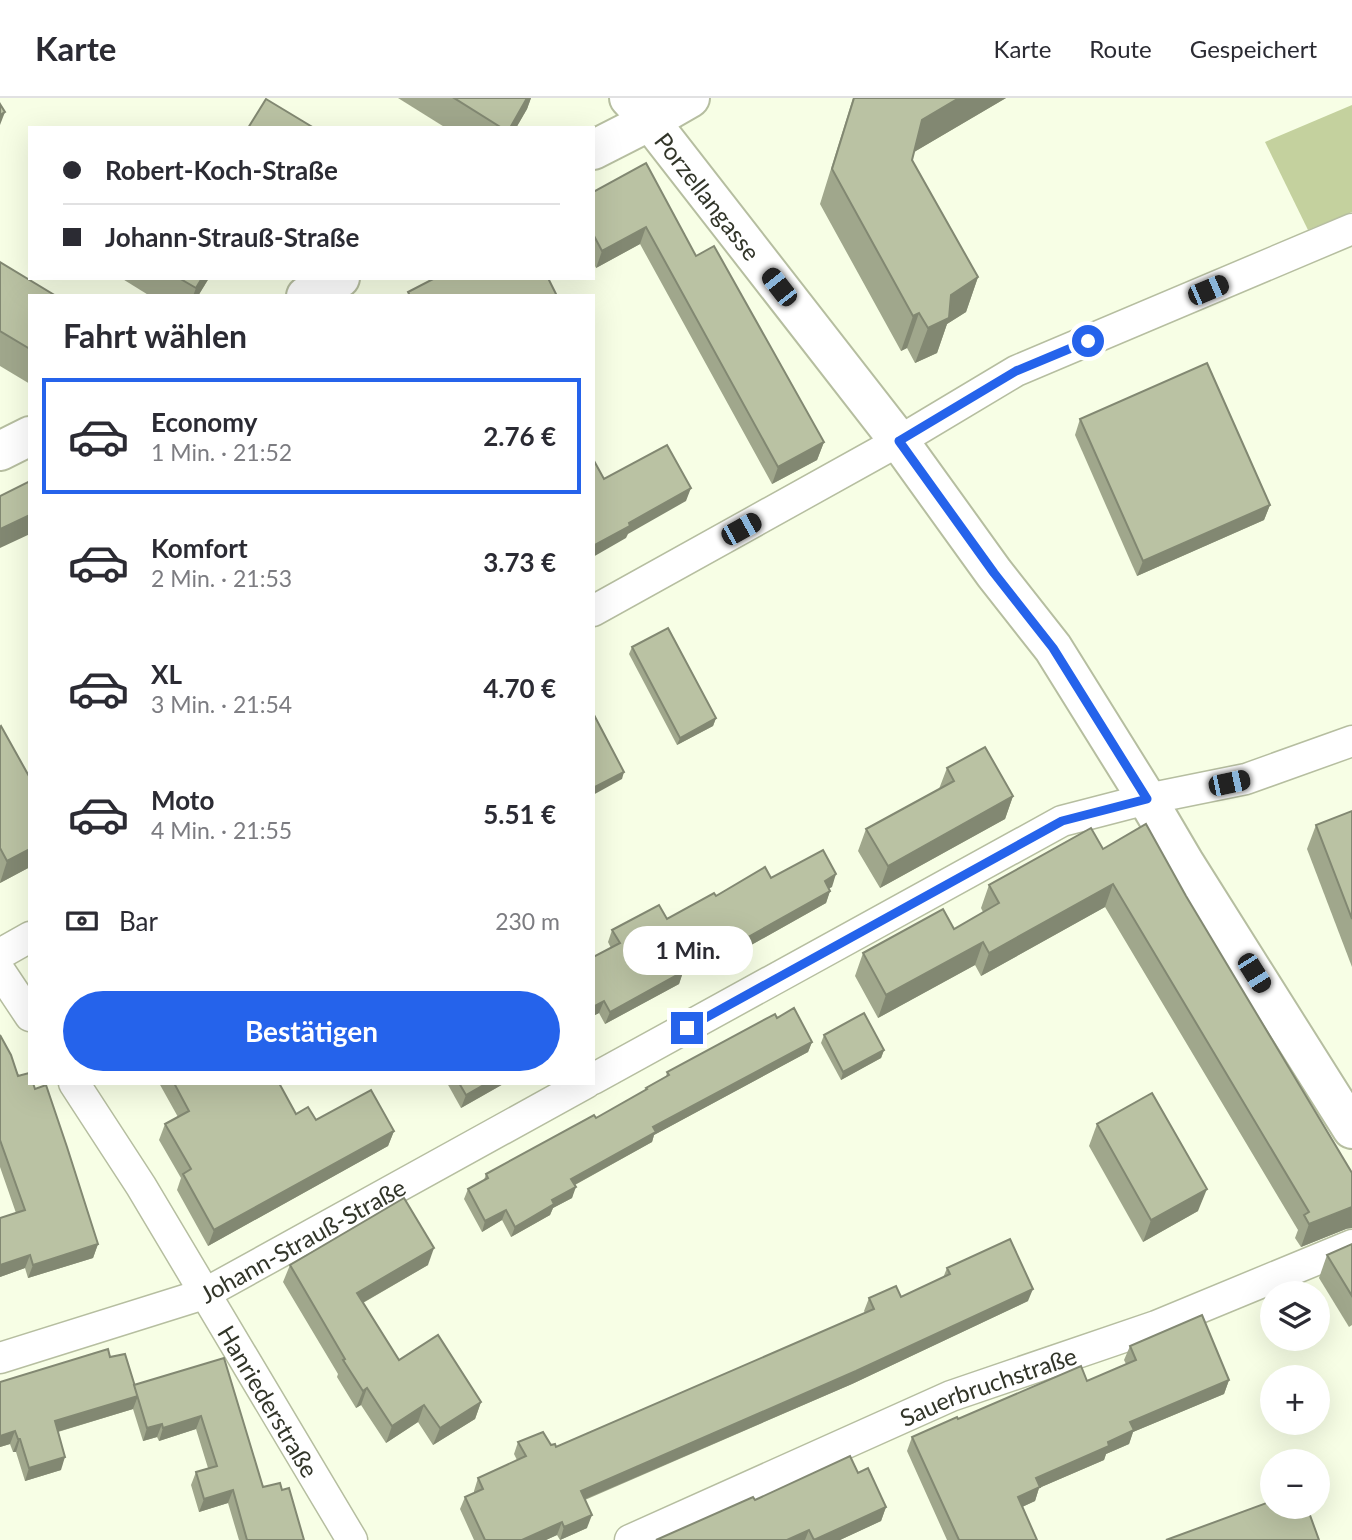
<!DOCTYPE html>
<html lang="de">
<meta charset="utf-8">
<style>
body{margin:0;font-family:Lato,sans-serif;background:#f2f2f3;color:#2b2b33;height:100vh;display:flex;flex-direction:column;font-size:26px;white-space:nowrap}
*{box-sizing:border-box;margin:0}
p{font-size:23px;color:#7c7c81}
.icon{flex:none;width:38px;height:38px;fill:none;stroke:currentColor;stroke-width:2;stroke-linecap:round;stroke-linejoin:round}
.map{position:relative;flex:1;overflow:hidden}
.side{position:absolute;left:28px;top:196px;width:567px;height:791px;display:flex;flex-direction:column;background:#fff;border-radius:0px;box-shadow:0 7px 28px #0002}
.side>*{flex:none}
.top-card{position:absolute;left:28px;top:28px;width:567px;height:154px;border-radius:0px;box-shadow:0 7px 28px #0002;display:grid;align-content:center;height:154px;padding:0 35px;background:#fff}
.controls{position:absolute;left:1260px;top:1183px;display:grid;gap:14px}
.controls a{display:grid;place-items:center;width:70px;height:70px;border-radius:50%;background:#fff;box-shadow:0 7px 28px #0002;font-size:35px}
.end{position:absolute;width:32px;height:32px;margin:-16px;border:9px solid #2563eb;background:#fff;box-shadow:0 0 0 4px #fff}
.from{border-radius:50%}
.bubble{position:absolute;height:49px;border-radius:24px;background:#fff;box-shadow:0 7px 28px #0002;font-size:23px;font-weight:700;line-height:49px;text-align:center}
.car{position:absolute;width:21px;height:42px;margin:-21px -10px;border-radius:9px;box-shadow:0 0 5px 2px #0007;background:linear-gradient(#222 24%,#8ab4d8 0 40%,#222 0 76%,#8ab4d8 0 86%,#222 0)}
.top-card b{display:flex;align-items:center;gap:24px;height:66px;font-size:26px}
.top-card b+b{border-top:2px solid #e1e1e2}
.top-card i{width:18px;height:18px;background:#2b2b33}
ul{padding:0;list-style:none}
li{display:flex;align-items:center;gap:21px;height:116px;margin:0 14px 10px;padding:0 21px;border:4px solid transparent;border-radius:0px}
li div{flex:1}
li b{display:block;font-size:26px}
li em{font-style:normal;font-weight:700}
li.active{border-color:#2563eb}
li>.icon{width:63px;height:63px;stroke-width:1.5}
h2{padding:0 35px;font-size:32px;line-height:84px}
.pay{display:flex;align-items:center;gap:18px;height:77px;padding:0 35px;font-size:26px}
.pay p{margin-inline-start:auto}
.button{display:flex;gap:14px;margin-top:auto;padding:14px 35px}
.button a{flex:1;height:80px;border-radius:42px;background:#2563eb;color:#fff;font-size:28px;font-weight:700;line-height:80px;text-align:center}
header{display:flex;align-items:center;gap:42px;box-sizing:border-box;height:98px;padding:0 35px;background:#fff;border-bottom:2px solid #e1e1e2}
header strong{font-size:33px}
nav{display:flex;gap:38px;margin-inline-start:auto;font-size:24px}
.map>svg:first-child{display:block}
.green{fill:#c4d19e}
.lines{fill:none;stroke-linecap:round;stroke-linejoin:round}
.street-casing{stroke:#b6bea0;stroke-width:33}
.secondary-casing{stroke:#b6bea0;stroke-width:42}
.street{stroke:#fff;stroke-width:30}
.secondary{stroke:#fff;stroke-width:38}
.wall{fill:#a0a78c}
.shaded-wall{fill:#828872}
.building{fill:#bac2a3;stroke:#828872;stroke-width:2}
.route{stroke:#2563eb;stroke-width:9}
.labels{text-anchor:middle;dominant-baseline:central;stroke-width:7;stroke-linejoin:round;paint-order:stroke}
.street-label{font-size:24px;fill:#323529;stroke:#fff}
</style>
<header>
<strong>Karte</strong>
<nav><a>Karte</a><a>Route</a><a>Gespeichert</a></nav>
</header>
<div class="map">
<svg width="1352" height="1442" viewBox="0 0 1352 1442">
<rect width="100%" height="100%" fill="#f7fee5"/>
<path class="green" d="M1352,7V114L1308,132L1265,44Z"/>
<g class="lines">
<g class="street-casing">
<g id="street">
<path d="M593,513L899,343L1016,273L1352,131"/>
<path d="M0,856L30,839"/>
<path d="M0,873L30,918"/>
<path d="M593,981L1062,723L1147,701L1246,681L1352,643"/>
<path id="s1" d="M74,985L141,1088L352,1442"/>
<path id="s2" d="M0,1260L204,1196L586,985"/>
<path id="s3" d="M630,1442L951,1298L1156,1228L1352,1147"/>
</g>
</g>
<g class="secondary-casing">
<g id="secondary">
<path id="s4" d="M629,0L650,23L899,343L994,475L1053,550L1147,701L1184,764L1352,1031"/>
<path d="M593,52L650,23L690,0"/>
<path d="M306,198L340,180"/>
<path d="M0,353L30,338"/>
</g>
</g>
<use href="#street" class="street"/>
<use href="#secondary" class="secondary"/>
</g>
<g class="wall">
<path d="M398,0H531L527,11L516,30H446Z"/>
<path d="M853,0H1006L914,54L912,62L978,179L966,214L947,226L937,255L915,265L907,250L901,253L820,106Z"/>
<path d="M593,94L696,158L824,344L817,362L772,386L640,146L596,170L593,164Z"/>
<path d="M0,164L30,198V286L0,268Z"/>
<path d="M121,180H209L198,198H150Z"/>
<path d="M1080,321L1270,407L1264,422L1137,478L1075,337Z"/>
<path d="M632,549L716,620L713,628L677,647L629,556Z"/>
<path d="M0,629L30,769L0,785Z"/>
<path d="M947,670L1013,698L1005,721L880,790L858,753L866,731L939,691Z"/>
<path d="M1352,713V869L1307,751L1316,727Z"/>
<path d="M1103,751L1346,1131L1301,1149L1295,1140L1298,1132L1105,809L981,878L975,867L878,920L855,878L863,855L954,831L983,814L981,810L989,787Z"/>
<path d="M771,780L832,789L829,790L830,793L826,805L737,855L733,849L682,877L679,886L605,926L599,915L593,918V859L611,850L608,844L612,832L667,821L716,798Z"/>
<path d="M777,920L812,944L808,954L654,1037L652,1044L575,1087L572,1100L553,1110L550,1117L511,1139L502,1122L482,1134L464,1101L468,1091L484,1082L486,1076L596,1020L645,993L646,990L666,979L667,974Z"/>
<path d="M0,937L98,1146L93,1160L28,1180L25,1170L0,1179V1120L16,1115L0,1069Z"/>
<path d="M824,937L884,952L881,960L841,982L821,945Z"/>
<path d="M159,985H279L296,1016L316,1022L394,1033L388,1048L208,1148L177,1092L181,1080L159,1042L165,1026L178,1019Z"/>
<path d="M447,985H505L461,1010Z"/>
<path d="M1097,1026L1198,1113L1143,1144L1089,1048Z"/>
<path d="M1352,1146V1227L1349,1229L1319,1180L1327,1157Z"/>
<path d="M290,1167H428L363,1205L399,1262L481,1304L475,1321L433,1347L418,1324L386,1345L361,1307L356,1310L337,1279L338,1276L283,1184Z"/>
<path d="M947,1170L1028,1203L852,1286L585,1402L587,1430L560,1442L557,1437L546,1442H474L460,1411L465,1399L474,1395V1393L478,1380L517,1362L514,1356L518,1344L551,1347L556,1349L865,1215L864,1213L869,1200L901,1199L943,1180Z"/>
<path d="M1130,1248L1229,1282L1224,1296L1133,1334L1129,1346L1106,1356L1104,1362L1039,1390L1035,1403L1022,1409L1037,1442H947L907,1353L912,1339L958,1321L1087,1283L1126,1266L1124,1262Z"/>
<path d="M110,1259L134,1287L224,1260L263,1389L282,1392L304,1442H239L228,1405L199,1414L191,1387L196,1374L208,1370L196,1331L159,1343L157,1339L143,1343L133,1311L58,1334L61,1372L25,1383L16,1354H13L10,1346L0,1349V1284Z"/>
<path d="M858,1375L886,1409L881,1423L840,1442H656L755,1402Z"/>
</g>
<g class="shaded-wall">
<path d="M527,0H531L527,11L516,30H510Z"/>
<path d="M959,0H1006L909,57L922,22Z"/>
<path d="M5,14L0,27V17Z"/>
<path d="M646,129L640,146L596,170L602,153Z"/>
<path d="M978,179L966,214L947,226L937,255L915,265L928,230L951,197Z"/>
<path d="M202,180H209L198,198H193L196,190Z"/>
<path d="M919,215L907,250L901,253L913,218Z"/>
<path d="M824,344L817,362L772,386L778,369Z"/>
<path d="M691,390L686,403L628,436L626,440L593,459V448L629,425Z"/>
<path d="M1270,407L1264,422L1137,478L1143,463Z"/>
<path d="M30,417V436L0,450V431Z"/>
<path d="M716,620L713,628L677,647L680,640Z"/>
<path d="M624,674L622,681L593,697V690Z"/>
<path d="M1013,698L1005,721L880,790L888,768Z"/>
<path d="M30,751V769L0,785L7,763Z"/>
<path d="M836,776L832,789L820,795L825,783Z"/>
<path d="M1113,786L1105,809L981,878L989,855Z"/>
<path d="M830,793L826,805L737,855L741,843Z"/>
<path d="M738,837L733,849L682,877L679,886L605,926L610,914L681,868Z"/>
<path d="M983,844L975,867L878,920L886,897Z"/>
<path d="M604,903L599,915L593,918V909Z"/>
<path d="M812,944L808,954L654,1037L652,1044L567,1091L571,1081L653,1029Z"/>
<path d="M884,952L881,960L841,982L843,974Z"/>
<path d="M487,985H505L461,1010L466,997Z"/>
<path d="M394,1033L388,1048L208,1148L214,1132Z"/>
<path d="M576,1089L572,1100L553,1110L550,1117L511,1139L515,1129L552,1102Z"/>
<path d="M1207,1091L1198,1113L1143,1144L1151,1122Z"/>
<path d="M1352,1109V1130L1346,1131L1301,1149L1309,1126Z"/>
<path d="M506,1112L502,1122L482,1134L485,1123Z"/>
<path d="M98,1146L93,1160L28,1180L33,1167Z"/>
<path d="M434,1150L428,1167L350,1212L357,1195Z"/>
<path d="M30,1157L25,1170L0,1179V1167Z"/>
<path d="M1033,1191L1028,1203L852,1286L576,1405L581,1393Z"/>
<path d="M1229,1282L1224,1296L1133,1334L1129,1346L1106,1356L1104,1362L1039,1390L1035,1403L1013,1413L1018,1399L1036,1380L1108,1344L1130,1324Z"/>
<path d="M367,1290L361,1307L356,1310L363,1293Z"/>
<path d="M138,1298L133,1311L50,1336L55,1323Z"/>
<path d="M481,1304L475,1321L433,1347L440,1330Z"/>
<path d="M424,1307L418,1324L386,1345L392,1328Z"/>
<path d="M201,1318L196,1331L159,1343L163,1330Z"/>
<path d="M162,1326L157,1339L143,1343L147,1330Z"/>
<path d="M15,1333L10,1346L0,1349V1338Z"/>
<path d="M18,1341H20L16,1354H13Z"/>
<path d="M65,1359L61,1372L25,1383L29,1370Z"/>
<path d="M233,1392L228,1405L199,1414L204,1401Z"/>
<path d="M886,1409L881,1423L840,1442H814Z"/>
<path d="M592,1417L587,1430L560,1442L564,1429Z"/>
<path d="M562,1424L557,1437L546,1442H522Z"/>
<path d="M809,1432L805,1442H787Z"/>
</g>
<g class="building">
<path d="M454,0H527L510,30H502Z"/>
<path d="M854,0H959L922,22L912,62L978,179L951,197L949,220L928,230L919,215L913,218L832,71Z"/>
<path d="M266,1L314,30H248Z"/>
<path d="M0,6L5,14L0,17Z"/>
<path d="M646,65L696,158L714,148L824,344L778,369L646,129L602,153L593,136V94Z"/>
<path d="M0,164L56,198H30V251L0,233Z"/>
<path d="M179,180H202L196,190Z"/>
<path d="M435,180H548L557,198H410L408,194Z"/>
<path d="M1207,265L1270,407L1143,463L1080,321Z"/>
<path d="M667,347L691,390L629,425L630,428L593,448V361L604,381Z"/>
<path d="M30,383V417L0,431V398Z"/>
<path d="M668,530L716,620L680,640L632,549Z"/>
<path d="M593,615L624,674L593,690Z"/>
<path d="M1,628L30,680V751L7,763L0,750V629Z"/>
<path d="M985,649L1013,698L888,768L866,731L954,683L947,670Z"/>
<path d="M1352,713V821L1316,727Z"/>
<path d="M1146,726L1186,798L1352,1075V1109L1309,1126L1304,1117L1309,1114L1113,786L989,855L983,844L886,897L863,855L943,811L954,831L999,805L989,787L1091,730L1103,751Z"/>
<path d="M823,752L836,776L825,783L830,793L741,843L738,837L681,868L684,873L610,914L604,903L593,909V859L620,845L612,832L659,807L667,821L714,795L716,798L765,769L771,780Z"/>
<path d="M794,910L812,944L653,1029L656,1034L571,1081L576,1089L552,1102L554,1106L515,1129L506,1112L485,1123L468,1091L488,1080L486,1076L594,1017L596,1020L647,991L646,990L669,977L667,974L775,916L777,920Z"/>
<path d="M864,915L884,952L843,974L824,937Z"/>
<path d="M0,937L11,957L18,978L29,975L30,985H33L35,991L46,987L67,1049L98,1146L33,1167L30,1157L0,1167V1120L25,1112L0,1042Z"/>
<path d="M174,985H279L296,1016L308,1009L316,1022L371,992L394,1033L214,1132L183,1076L191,1071L165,1026L189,1013Z"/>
<path d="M459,985H487L466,997Z"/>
<path d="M1152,995L1207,1091L1151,1122L1097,1026Z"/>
<path d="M404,1100L434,1150L357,1195L399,1262L438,1237L481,1304L440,1330L424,1307L392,1328L367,1290L363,1293L343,1262L345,1261L290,1167Z"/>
<path d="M1010,1141L1033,1191L856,1273L581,1393L592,1417L564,1429L562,1424L522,1442H485L465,1399L483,1391L478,1380L526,1358L518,1344L543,1334L551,1347L555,1346L556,1349L874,1211L869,1200L896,1188L901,1199L950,1176L947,1170Z"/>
<path d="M1352,1146V1198L1327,1157Z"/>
<path d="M1202,1217L1229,1282L1130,1324L1134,1332L1108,1344L1109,1348L1036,1380L1040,1389L1018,1399L1037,1442H959L912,1339L957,1319L958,1321L1081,1268L1087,1283L1136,1262L1130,1248Z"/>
<path d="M108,1251L110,1259L125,1256L138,1298L55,1323L65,1359L29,1370L20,1341H18L15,1333L0,1338V1284Z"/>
<path d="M224,1260L263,1389L280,1385L282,1392L289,1390L304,1442H247L233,1392L204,1401L196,1374L217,1368L201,1318L163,1330L162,1326L147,1330L134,1287Z"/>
<path d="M850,1358L858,1375L868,1370L886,1409L814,1442L809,1432L787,1442H656L753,1399L755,1402Z"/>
<path d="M1272,1403V1409H1307L1319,1442H1166Z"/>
</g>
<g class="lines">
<path class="route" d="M687,930L1062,723L1147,701L1053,550L994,475L899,343L1016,273L1088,243"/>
</g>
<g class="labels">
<g class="street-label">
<text stroke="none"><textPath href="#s4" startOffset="126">Porzellangasse</textPath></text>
<text stroke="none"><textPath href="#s2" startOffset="326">Johann-Strauß-Straße</textPath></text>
<text stroke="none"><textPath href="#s3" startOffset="390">Sauerbruchstraße</textPath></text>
<text stroke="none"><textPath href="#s1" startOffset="373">Hanriederstraße</textPath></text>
</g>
</g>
</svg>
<div class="controls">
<a><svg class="icon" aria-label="layers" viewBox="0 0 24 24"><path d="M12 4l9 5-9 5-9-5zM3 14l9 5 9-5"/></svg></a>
<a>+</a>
<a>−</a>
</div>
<i class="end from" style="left:1088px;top:243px"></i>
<i class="end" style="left:687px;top:930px"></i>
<div class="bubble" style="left:623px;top:828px;width:130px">1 Min.</div>
<i class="car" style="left:779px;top:189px;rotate:322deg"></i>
<i class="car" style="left:1208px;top:192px;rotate:67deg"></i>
<i class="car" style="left:741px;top:431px;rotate:61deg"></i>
<i class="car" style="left:1229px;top:685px;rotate:78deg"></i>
<i class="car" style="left:1254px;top:875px;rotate:148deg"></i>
<div class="top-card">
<b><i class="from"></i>Robert-Koch-Straße</b>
<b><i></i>Johann-Strauß-Straße</b>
</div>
<section class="side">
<h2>Fahrt wählen</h2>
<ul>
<li class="active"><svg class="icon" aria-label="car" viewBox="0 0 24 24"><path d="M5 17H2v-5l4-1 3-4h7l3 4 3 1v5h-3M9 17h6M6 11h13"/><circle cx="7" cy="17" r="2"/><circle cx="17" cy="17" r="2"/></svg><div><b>Economy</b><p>1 Min. · 21:52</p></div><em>2.76 €</em></li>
<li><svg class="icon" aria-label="car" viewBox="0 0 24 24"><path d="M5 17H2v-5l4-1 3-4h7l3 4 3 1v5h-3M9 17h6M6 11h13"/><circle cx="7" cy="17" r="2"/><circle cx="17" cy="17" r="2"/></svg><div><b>Komfort</b><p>2 Min. · 21:53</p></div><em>3.73 €</em></li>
<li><svg class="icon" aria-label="car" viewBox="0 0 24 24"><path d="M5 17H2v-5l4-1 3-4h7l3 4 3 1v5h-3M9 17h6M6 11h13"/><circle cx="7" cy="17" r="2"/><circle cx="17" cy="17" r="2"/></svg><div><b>XL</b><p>3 Min. · 21:54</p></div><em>4.70 €</em></li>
<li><svg class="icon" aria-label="car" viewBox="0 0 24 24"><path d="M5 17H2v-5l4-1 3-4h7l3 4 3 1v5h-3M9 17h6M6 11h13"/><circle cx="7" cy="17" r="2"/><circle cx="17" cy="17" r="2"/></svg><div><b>Moto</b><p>4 Min. · 21:55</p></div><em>5.51 €</em></li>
</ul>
<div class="pay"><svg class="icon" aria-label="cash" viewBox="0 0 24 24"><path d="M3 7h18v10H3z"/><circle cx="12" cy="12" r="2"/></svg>Bar<p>230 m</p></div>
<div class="button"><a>Bestätigen</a></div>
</section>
</div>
